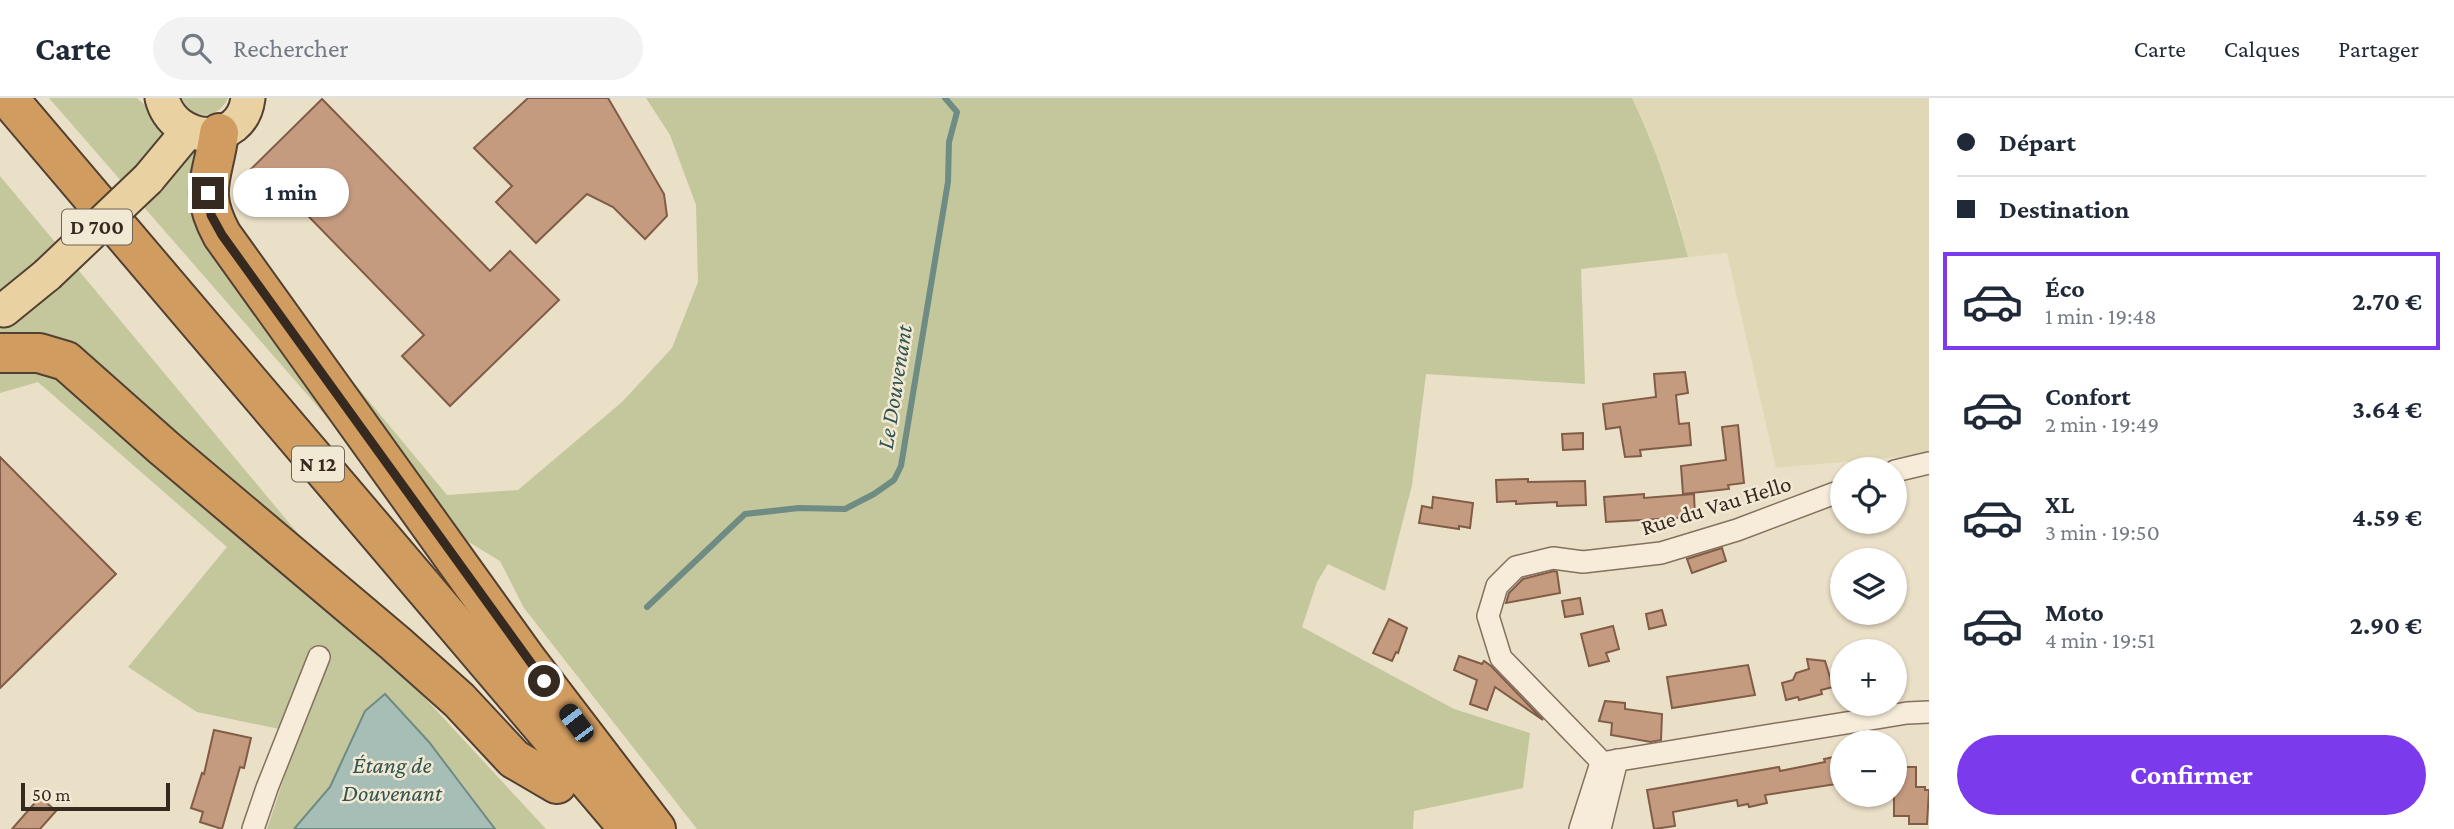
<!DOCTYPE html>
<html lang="fr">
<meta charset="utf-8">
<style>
body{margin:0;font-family:"Crimson Pro",serif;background:#f2f2f3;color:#1f2937;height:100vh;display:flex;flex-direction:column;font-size:26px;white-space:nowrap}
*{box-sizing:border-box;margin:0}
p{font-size:23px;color:#747a83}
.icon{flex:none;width:38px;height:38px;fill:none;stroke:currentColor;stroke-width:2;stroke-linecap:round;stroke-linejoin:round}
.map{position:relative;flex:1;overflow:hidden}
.panel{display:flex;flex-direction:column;background:#fff;width:525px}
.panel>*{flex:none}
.banner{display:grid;align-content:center;height:154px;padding:0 28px;background:#fff}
.fabs{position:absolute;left:1830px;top:359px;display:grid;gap:14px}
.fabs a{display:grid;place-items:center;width:77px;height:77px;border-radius:50%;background:#fff;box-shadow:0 2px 5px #0004;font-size:35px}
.scale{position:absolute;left:21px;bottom:18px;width:149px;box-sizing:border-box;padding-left:7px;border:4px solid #362a20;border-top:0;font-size:19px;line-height:24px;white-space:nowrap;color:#362a20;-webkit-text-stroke:5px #f2e9d5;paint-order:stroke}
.end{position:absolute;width:32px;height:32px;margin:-16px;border:9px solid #362a20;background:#fff;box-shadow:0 0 0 4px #fff}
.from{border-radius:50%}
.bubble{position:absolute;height:49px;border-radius:24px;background:#fff;box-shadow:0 2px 5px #0004;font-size:23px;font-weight:700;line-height:49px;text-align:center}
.car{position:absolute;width:21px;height:42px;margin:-21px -10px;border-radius:9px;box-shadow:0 0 5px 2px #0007;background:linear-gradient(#222 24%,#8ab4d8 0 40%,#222 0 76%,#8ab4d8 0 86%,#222 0)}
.banner b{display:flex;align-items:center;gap:24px;height:66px;font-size:26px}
.banner b+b{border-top:2px solid #e0e1e3}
.banner i{width:18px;height:18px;background:#1f2937}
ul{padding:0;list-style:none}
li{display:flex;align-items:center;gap:21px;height:98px;margin:0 14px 10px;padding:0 14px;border:4px solid transparent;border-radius:0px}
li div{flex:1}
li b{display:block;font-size:26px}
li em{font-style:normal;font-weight:700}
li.active{border-color:#7c3aed}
li>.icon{width:63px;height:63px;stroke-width:1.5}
.action{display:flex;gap:14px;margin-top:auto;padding:14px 28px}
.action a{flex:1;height:80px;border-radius:42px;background:#7c3aed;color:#fff;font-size:28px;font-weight:700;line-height:80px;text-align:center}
header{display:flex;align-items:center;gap:42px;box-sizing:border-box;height:98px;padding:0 35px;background:#fff;border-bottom:2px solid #e0e1e3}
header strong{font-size:33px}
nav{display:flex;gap:38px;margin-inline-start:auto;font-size:24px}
.search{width:490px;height:63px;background:#f2f2f3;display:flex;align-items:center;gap:18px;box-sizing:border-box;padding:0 24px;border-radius:38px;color:#747a83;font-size:26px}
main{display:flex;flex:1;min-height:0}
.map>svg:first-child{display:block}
.farmland{fill:#dfd7b5}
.green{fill:#c3c79b}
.water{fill:#a7beb7;stroke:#6f8c84;stroke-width:2}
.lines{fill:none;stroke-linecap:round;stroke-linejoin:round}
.stream{stroke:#6f8c84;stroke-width:6}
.building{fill:#c59b80;stroke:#815c46;stroke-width:2}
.street-casing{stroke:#84715e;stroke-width:24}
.primary-casing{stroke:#524032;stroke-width:37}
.highway-casing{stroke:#524032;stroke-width:42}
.street{stroke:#f6ecd9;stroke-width:21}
.primary{stroke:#e9d1a2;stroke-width:33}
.highway{stroke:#d19c60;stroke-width:38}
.primary-bridge-casing{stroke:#524032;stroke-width:37;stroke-linecap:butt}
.primary-bridge{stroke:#e9d1a2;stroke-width:33}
.route{stroke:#362a20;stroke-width:9}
.labels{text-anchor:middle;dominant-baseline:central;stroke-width:5;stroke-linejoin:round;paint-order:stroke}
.shield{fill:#f2e9d5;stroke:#6e6356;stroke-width:2}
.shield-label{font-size:21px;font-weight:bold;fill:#362a20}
.street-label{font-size:23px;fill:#362a20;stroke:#f2e9d5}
.water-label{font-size:24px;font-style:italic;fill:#315451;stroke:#f2e9d5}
</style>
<header>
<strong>Carte</strong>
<div class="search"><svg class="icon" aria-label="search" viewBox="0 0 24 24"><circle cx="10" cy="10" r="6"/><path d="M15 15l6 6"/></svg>Rechercher</div>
<nav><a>Carte</a><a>Calques</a><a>Partager</a></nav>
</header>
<main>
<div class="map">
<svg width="1929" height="731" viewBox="0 0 1929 731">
<rect width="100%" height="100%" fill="#eadfc7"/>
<path class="farmland" d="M1632,0H1929V356L1776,370L1727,155L1688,159L1674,105L1644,24Z"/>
<g class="green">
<path d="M49,0H137L200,55L260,172L447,397L518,392L622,304L672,250L698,184L696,107L670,37L646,0H1632C1657,51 1673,104 1688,159L1581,171L1585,286L1426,276L1412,387L1385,493L1328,466L1317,484L1302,529L1454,611L1530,635L1523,690L1414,713L1413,731H697L524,510L500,463L398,401Z"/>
<path d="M182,0H228C218,22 192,23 182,0Z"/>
<path d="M0,78L305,444L411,585L546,731H495L461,684L404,616L365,613L330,689L294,731H267L299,635L197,614L128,569L227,449L38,284L0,295Z"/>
</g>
<path class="water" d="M385,596L429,644L495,731H294L330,689L365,613Z"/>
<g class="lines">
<path class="stream" d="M647,509L745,416L799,410L845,411L874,396L894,382L901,368L948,84L949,44L957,14L945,0"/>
</g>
<g class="building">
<path d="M528,0H608L664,96L667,118L645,141L613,109L587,96L536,145L496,104L512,88L474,50Z"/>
<path d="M322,1L490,173L510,153L559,202L450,308L402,258L424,237L280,89L270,98L247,75Z"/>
<path d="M1685,274L1688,295L1676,297L1679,326L1689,325L1691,347L1640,352L1641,358L1625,359L1620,329L1606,331L1603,306L1656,299L1654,276Z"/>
<path d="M1738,327L1744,385L1728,387L1729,391L1683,396L1681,368L1726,362L1722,329Z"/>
<path d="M1583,335V351L1563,352L1562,336Z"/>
<path d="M0,359L116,476L0,590Z"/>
<path d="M1528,381V384L1585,383L1586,407L1557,408V404L1516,406V403L1497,404L1496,382Z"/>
<path d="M1644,396V400L1694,396L1695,419L1606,424L1604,399Z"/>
<path d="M1433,399L1473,405L1470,430L1459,428V431L1419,425L1422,408L1432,410Z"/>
<path d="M1722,450L1726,463L1692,475L1687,461Z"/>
<path d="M1554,473L1557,474L1560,495L1506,505L1509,495L1523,481Z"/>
<path d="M1580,500L1583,516L1565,519L1562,503Z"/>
<path d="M1662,512L1666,527L1649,531L1646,516Z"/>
<path d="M1389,521L1407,530L1398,555L1396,554L1392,563L1373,555Z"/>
<path d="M1613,528L1619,551L1606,555L1609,563L1589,568L1581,536Z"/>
<path d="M1459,558L1482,566L1484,563L1491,568L1543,622L1495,589L1487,612L1470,606L1477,582L1454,572Z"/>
<path d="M1807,561L1825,563L1833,589L1821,592L1822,596L1799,602L1798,599L1786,602L1782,585L1793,582L1796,575L1809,571Z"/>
<path d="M1748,567L1755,597L1672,610L1667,579Z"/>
<path d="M1605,603L1625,605V611L1662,616L1661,642L1651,644L1611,637L1612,625L1599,623Z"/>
<path d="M214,632L251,640L244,670L240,669L222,731L200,724L203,714L191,710L202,675L204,676Z"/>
<path d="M1839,658L1843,685L1765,697L1767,705L1749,709L1748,706L1738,708L1737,702L1673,714L1675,728L1654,731L1647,692L1779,669L1780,673L1825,664L1824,661Z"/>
<path d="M1898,669H1916V689H1925V692H1929L1927,726H1909V718H1894V696L1895,684H1898Z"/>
<path d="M40,699L56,713L40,731H12Z"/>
</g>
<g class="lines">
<g class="street-casing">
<g id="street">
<path d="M1895,373L1929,365"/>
<path d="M1601,665L1597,659L1501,560L1488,518L1497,488L1516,469L1553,460L1583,464L1661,455L1737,432L1843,392"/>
<path d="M1601,665L1907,615L1929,614"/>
<path d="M253,731L267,690L319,559"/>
<path d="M1580,731L1601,665"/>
<path d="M1600,731L1617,662"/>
</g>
</g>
<g class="primary-casing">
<g id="primary">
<path d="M162,0C174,47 242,50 248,0"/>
<path d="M148,81L188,33"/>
<path d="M4,212L47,177"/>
</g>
</g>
<g class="highway-casing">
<g id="highway">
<path d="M8,0L629,731"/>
<path d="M219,35C213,80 198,93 222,137L527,562L656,731"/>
<path d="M0,255H39L66,263L164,350L395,545L459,602L514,661L557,686"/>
</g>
</g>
<use href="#street" class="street"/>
<use href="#primary" class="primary"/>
<use href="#highway" class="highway"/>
<g class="primary-bridge-casing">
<path id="primary-bridge" d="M47,177L148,81"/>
</g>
<use href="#primary-bridge" class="primary-bridge"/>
</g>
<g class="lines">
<path class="route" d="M208,95L211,117L222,137L544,583"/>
</g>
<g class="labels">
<g class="shield">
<rect x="62" y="111.5" width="70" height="35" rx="5"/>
<rect x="292" y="348.5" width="52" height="35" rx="5"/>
</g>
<g class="shield-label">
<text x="97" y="129">D 700</text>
<text x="318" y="366">N 12</text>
</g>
<g class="street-label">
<text transform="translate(1716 407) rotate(-17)">Rue du Vau Hello</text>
</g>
<g class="water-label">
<text transform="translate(894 289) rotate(-81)">Le Douvenant</text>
<text x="392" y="666">Étang de<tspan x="392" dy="28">Douvenant</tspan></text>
</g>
</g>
</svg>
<div class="fabs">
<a><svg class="icon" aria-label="locate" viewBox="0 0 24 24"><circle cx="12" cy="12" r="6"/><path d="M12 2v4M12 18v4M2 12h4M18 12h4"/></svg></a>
<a><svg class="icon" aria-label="layers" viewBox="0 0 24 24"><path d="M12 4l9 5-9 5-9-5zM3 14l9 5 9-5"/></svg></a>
<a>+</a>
<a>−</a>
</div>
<div class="scale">50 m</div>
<i class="end from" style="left:544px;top:583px"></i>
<i class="end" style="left:208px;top:95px"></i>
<div class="bubble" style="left:233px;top:70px;width:116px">1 min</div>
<i class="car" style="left:576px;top:625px;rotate:323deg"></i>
</div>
<section class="panel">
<div class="banner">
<b><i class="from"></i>Départ</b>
<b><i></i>Destination</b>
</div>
<ul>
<li class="active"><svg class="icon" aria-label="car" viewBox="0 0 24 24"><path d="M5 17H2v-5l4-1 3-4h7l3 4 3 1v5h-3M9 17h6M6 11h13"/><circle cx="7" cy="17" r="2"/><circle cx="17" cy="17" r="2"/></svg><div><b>Éco</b><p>1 min · 19:48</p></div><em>2.70 €</em></li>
<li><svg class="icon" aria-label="car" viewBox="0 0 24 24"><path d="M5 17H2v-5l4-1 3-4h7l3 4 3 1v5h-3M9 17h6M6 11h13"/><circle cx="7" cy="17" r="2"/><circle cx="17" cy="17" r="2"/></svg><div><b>Confort</b><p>2 min · 19:49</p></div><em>3.64 €</em></li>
<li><svg class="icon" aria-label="car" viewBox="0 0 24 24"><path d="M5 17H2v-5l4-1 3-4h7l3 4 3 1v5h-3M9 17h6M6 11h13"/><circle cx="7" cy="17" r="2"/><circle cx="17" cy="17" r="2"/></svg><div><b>XL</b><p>3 min · 19:50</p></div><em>4.59 €</em></li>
<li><svg class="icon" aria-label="car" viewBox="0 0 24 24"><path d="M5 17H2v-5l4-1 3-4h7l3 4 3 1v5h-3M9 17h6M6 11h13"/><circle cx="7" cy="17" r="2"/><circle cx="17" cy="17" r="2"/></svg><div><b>Moto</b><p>4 min · 19:51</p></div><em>2.90 €</em></li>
</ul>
<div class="action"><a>Confirmer</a></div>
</section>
</main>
